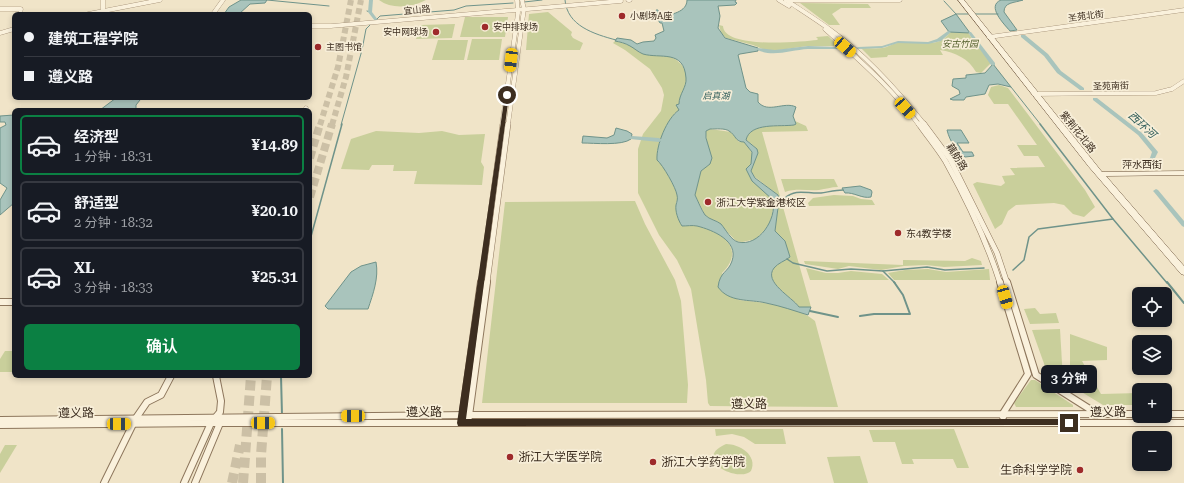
<!DOCTYPE html>
<html lang="zh">
<meta charset="utf-8">
<style>
body{margin:0;font-family:"Roboto Serif","Noto Sans SC",serif;background:#242831;color:#f1f3f6;height:100vh;display:flex;flex-direction:column;font-size:15px;white-space:nowrap}
*{box-sizing:border-box;margin:0}
p{font-size:13px;color:#9ea1a6}
.icon{flex:none;width:22px;height:22px;fill:none;stroke:currentColor;stroke-width:2;stroke-linecap:round;stroke-linejoin:round}
.map{position:relative;flex:1;overflow:hidden}
.side{position:absolute;left:12px;top:108px;width:300px;height:270px;display:flex;flex-direction:column;background:#171b24;border-radius:6px;box-shadow:0 2px 6px #0003}
.side>*{flex:none}
.banner{position:absolute;left:12px;top:12px;width:300px;height:88px;border-radius:6px;box-shadow:0 2px 6px #0003;display:grid;align-content:center;height:88px;padding:0 12px;background:#171b24}
.fabs{position:absolute;left:1132px;top:287px;display:grid;gap:8px}
.fabs a{display:grid;place-items:center;width:40px;height:40px;border-radius:6px;background:#171b24;box-shadow:0 2px 6px #0003;font-size:20px}
.end{position:absolute;width:18px;height:18px;margin:-9px;border:5px solid #3d2e20;background:#fff;box-shadow:0 0 0 2px #fff}
.from{border-radius:50%}
.bubble{position:absolute;height:28px;border-radius:6px;background:#171b24;box-shadow:0 2px 6px #0003;font-size:13px;font-weight:600;line-height:28px;text-align:center}
.car{position:absolute;width:12px;height:24px;margin:-12px -6px;border-radius:5px;box-shadow:0 0 3px 1px #0007;background:linear-gradient(#f5c518 24%,#345 0 40%,#f5c518 0 76%,#345 0 86%,#f5c518 0)}
.banner b{display:flex;align-items:center;gap:14px;height:38px;font-size:15px}
.banner b+b{border-top:1px solid #363941}
.banner i{width:10px;height:10px;background:#f1f3f6}
ul{padding:7px 0 0;list-style:none}
li{display:flex;align-items:center;gap:12px;height:60px;margin:0 8px 6px;padding:0 4px;border:2px solid #363941;border-radius:6px}
li div{flex:1}
li b{display:block;font-size:15px}
li em{font-style:normal;font-weight:600}
li.active{border-color:#0b8043}
li>.icon{width:36px;height:36px;stroke-width:1.5}
.button{display:flex;gap:8px;margin-top:auto;padding:8px 12px}
.button a{flex:1;height:46px;border-radius:6px;background:#0b8043;color:#fff;font-size:16px;font-weight:600;line-height:46px;text-align:center}
.map>svg:first-child{display:block}
.green{fill:#c9cf9b}
.water{fill:#a9c4bc;stroke:#6f938a;fill-rule:evenodd}
.lines{fill:none;stroke-linecap:round;stroke-linejoin:round}
.stream-far2{stroke:#6f938a;stroke-width:1}
.stream-far1{stroke:#6f938a;stroke-width:1.5}
.stream{stroke:#6f938a;stroke-width:2}
.canal{fill:#a9c4bc;fill-rule:evenodd}
.trunk-tunnel-far2{stroke:#ccc0a6;stroke-width:6;stroke-dasharray:6 3.5;stroke-linecap:butt}
.trunk-tunnel-far1{stroke:#ccc0a6;stroke-width:8;stroke-dasharray:8 4;stroke-linecap:butt}
.trunk-tunnel{stroke:#ccc0a6;stroke-width:10;stroke-dasharray:10 5.5;stroke-linecap:butt}
.minor-far2-casing{stroke:#8d765c;stroke-width:4.5}
.minor-far1-casing{stroke:#8d765c;stroke-width:6}
.minor-casing{stroke:#8d765c;stroke-width:8}
.secondary-casing{stroke:#6f573f;stroke-width:1}
.minor-far2{stroke:#faf1dc;stroke-width:4}
.minor-far1{stroke:#faf1dc;stroke-width:5}
.minor{stroke:#faf1dc;stroke-width:6}
.secondary{fill:#faf1dc;fill-rule:evenodd}
.route{fill:#3d2e20}
.poi-dot{fill:#9e2a2b;stroke:#f7eed8;stroke-width:1.5}
.labels{text-anchor:middle;dominant-baseline:central;stroke-width:3.5;stroke-linejoin:round;paint-order:stroke}
.far-street-label{font-size:9px;fill:#3d2e20;stroke:#f7eed8}
.far-poi-label{font-size:9px;fill:#3d2e20;stroke:#f7eed8;text-anchor:start}
.far-park-label{font-size:9px;font-style:italic;fill:#4d5a26;stroke:#f7eed8}
.far-water-label{font-size:9px;font-style:italic;fill:#2f5d5a;stroke:#f7eed8}
.street-label{font-size:10px;fill:#3d2e20;stroke:#f7eed8}
.poi-label{font-size:10px;fill:#3d2e20;stroke:#f7eed8;text-anchor:start}
.water-label{font-size:11px;font-style:italic;fill:#2f5d5a;stroke:#f7eed8}
.near-street-label{font-size:12px;fill:#3d2e20;stroke:#f7eed8}
.near-poi-label{font-size:12px;fill:#3d2e20;stroke:#f7eed8;text-anchor:start}
</style>
<div class="map">
<svg width="1184" height="483" viewBox="0 0 1184 483">
<rect width="100%" height="100%" fill="#f0e4c8"/>
<g class="green">
<path d="M379,0H426C413,7 392,10 379,0Z"/>
<path d="M800,3L868,4L871,8H841L832,14L840,25H829Z"/>
<path d="M548,12L572,32L571,35L573,38L583,43L580,50H526L529,14Z"/>
<path d="M465,17H508L505,37H460Z"/>
<path d="M455,24L452,38L416,39L421,25Z"/>
<path d="M719,25L723,26C724,49 800,42 817,40L818,39L816,37L828,36L839,46H807L780,50H765L753,45L726,38L721,33Z"/>
<path d="M950,32L968,33L991,63L981,73L976,72C969,59 955,52 940,50L943,55H888L887,57L871,58L861,48C868,48 876,49 883,48C888,47 892,44 897,43C915,39 939,51 950,32Z"/>
<path d="M472,39H502L499,60H467Z"/>
<path d="M438,40H468L464,60H432Z"/>
<path d="M615,41C628,44 640,49 653,54C658,55 663,54 668,56C681,60 688,70 686,84C685,92 677,100 679,110C667,118 656,146 657,160L663,165L676,191L678,198L676,203L682,226C687,226 692,225 697,226C723,232 746,249 722,273L738,300C760,302 799,306 815,321L838,407L710,406L708,403L706,380L691,289L677,260L659,235L638,193V149L643,134L661,111L664,95L662,88L650,69L625,50L613,43Z"/>
<path d="M999,85L1008,88L1085,190L1095,207L1084,217L1073,214L1064,205L1054,203L1016,205L1008,211L1002,224L995,229L973,184L977,182L1001,186L1005,183L1002,176L1015,175L1010,168L1045,167L1038,156H1024L1017,145H1037L1008,104H994L988,95L991,87Z"/>
<path d="M795,121L806,126L808,131L762,132L811,307H799C792,297 763,282 774,268C778,262 785,261 790,257C787,247 783,238 775,231L779,200L778,195L755,177L751,171C753,156 767,154 746,140C750,121 781,128 796,124Z"/>
<path d="M710,129L731,132L739,142H744C748,147 757,156 751,164C750,166 747,167 746,169L773,200L774,205L770,224L756,239L742,242L736,241L717,221L712,220L705,215L695,195L701,171L710,164C711,149 706,145 706,131Z"/>
<path d="M376,131L419,133L442,131L459,135L485,134L481,162L484,167L482,185L414,184L417,171H393L394,165H372L369,170L341,169L351,139Z"/>
<path d="M781,179H834L838,187C831,187 826,189 819,190C807,191 797,188 785,192Z"/>
<path d="M834,195L853,196L861,199L872,200L875,205L809,206L808,203L813,198Z"/>
<path d="M635,201L645,224L675,280L681,301L688,385L687,403H482L505,202Z"/>
<path d="M972,258L981,261L982,265L944,267L926,265L904,266L881,270L849,266L838,269L805,264L804,261L903,265V260L965,261Z"/>
<path d="M806,268L826,273H838L851,271L882,274L889,280H810Z"/>
<path d="M928,269L946,272L989,269L990,280H894L888,273L905,270Z"/>
<path d="M1035,308L1040,314L1056,313L1059,323L1030,324L1024,309Z"/>
<path d="M1060,329L1063,380L1047,372L1032,330Z"/>
<path d="M1070,334L1107,347V360L1082,361L1101,394L1139,393V405H1103L1070,385Z"/>
<path d="M5,351H14V372H0V359Z"/>
<path d="M1031,380H1035L1073,405V407H1016L1014,403Z"/>
<path d="M715,429H783L786,444H755L744,437L732,434L716,436Z"/>
<path d="M954,429L969,468H957L953,459H912L914,464H902L895,442H873L869,430Z"/>
<path d="M726,444C739,444 758,455 751,471C739,483 690,460 726,444Z"/>
<path d="M5,445H17L0,473V454Z"/>
<path d="M860,456L868,483H834L827,457Z"/>
</g>
<g class="water">
<path d="M241,0H267L265,3L250,4L239,14H224L229,7Z"/>
<path d="M687,0H736L735,2L737,3L735,5L718,6L720,16L718,28L725,38L758,48V51L740,54L738,55L746,88L750,92L758,94V102C768,114 784,101 796,107L793,116L796,124L794,125C780,127 750,122 746,140L757,149L758,153L751,171L755,178L778,195L779,200L775,231L785,241L790,257C785,261 778,263 774,268C763,282 792,297 799,307H811L808,315C795,311 781,306 766,303C750,299 729,303 718,287C720,271 728,273 732,261C739,241 713,230 697,226C692,225 687,226 682,226C678,220 675,211 676,205C677,201 678,199 677,195C676,188 663,165 657,160C656,145 667,118 679,110L676,105L679,104C679,94 687,87 686,78C684,49 660,59 643,54C638,52 634,48 630,46C625,43 620,42 615,41L617,38L631,40L637,44L643,42L654,41L656,38L655,35L664,31L662,23H660L657,18L656,10H658L661,16C671,15 687,12 687,0ZM710,129C716,129 725,128 729,131C736,135 735,142 744,142L752,152L751,164L746,169L752,181L773,200C777,219 759,247 738,242C731,240 726,230 721,224C716,220 710,220 705,215C701,209 698,201 695,195L701,171L710,164L712,158L706,138V131Z"/>
<path d="M1001,0H1023C1014,3 1004,2 1004,12L1017,30L1010,31C1004,24 986,6 1001,0Z"/>
<path d="M956,14L970,33L949,32L941,21Z"/>
<path d="M993,64L1011,87L998,84L989,85L985,94L966,97L964,100H953L950,99L960,94L959,90L952,86L953,79L966,78V75L985,73Z"/>
<path d="M116,98H138L140,100L136,105V110H100Z"/>
<path d="M14,115V203L0,215V200L7,188L0,183V128L6,125L5,122H0V116Z"/>
<path d="M616,128L627,131L632,134L631,139C622,146 594,143 582,143L583,136L607,138L614,135Z"/>
<path d="M947,130H961L969,143H957L963,152H972L974,156L965,157C956,150 950,142 947,130Z"/>
<path d="M860,186L871,190L872,192L871,197C862,199 854,192 845,193L842,188Z"/>
<path d="M376,262C379,278 373,294 368,309H328L325,306L351,272L361,266Z"/>
</g>
<g class="lines">
<g class="stream-far2">
<path d="M267,0L329,6"/>
<path d="M565,0C567,26 594,34 616,40"/>
<path d="M944,1L956,14H968"/>
<path d="M524,2L542,0"/>
<path d="M367,11L370,12"/>
<path d="M975,14H998"/>
<path d="M376,20L380,16L454,10L466,6L513,3"/>
<path d="M1011,87L1041,125"/>
<path d="M341,125L362,50L366,29L371,24"/>
</g>
<g class="stream-far1">
<path d="M1040,124L1113,219L1167,283"/>
<path d="M785,198C796,188 807,194 821,193C828,192 836,190 843,190"/>
<path d="M310,240L342,124"/>
<path d="M787,259L793,263L827,271L851,269L883,271L927,267L945,270L984,268"/>
<path d="M1013,270L1024,260L1029,237L1038,229L1113,219"/>
<path d="M883,271L895,283"/>
</g>
<g class="stream">
<path d="M1167,282L1184,303"/>
<path d="M810,311L838,317"/>
<path d="M860,316L874,314H910L903,295L894,282"/>
<path d="M281,376L282,415"/>
<path d="M282,429L283,483"/>
</g>
<g class="canal">
<path d="M369,0H373L372,12L378,20L377,21H375L368,12Z"/>
<path d="M948,31L951,32L941,41L928,44L898,43L882,48L858,49L856,48L858,47L882,46L898,41L928,42L937,39Z"/>
<path d="M969,32H971L995,63V65H991L969,34Z"/>
<path d="M1021,35H1025L1048,54L1061,71L1084,88V90H1080L1057,73L1044,56L1021,37Z"/>
<path d="M808,46L839,47L841,48L839,49C829,49 818,49 808,49C791,50 771,58 756,49L758,48L775,50Z"/>
<path d="M1093,98H1097L1142,133L1158,152L1154,160L1139,166H1135L1134,165L1135,164L1150,158L1152,152L1138,135L1093,100Z"/>
<path d="M632,136L659,138L662,140L659,142L630,139L629,138L630,137Z"/>
<path d="M1156,189L1158,190L1184,221V227L1182,226L1154,192L1153,191Z"/>
</g>
<g class="trunk-tunnel-far2">
<path d="M320,125L338,67L351,0"/>
<path d="M332,125L346,77L361,0"/>
</g>
<g class="trunk-tunnel-far1">
<path d="M310,158L320,124"/>
<path d="M310,197L332,124"/>
</g>
<g class="trunk-tunnel">
<path d="M232,483L240,445"/>
<path d="M243,483L251,376"/>
<path d="M261,483V455L267,376"/>
</g>
<g class="minor-far2-casing">
<g id="minor-far2">
<path d="M103,0V14"/>
<path d="M628,0H630"/>
<path d="M779,0L789,6"/>
<path d="M786,0C801,10 817,20 832,31C867,56 898,91 925,125"/>
<path d="M786,0H900"/>
<path d="M0,9H21L20,14"/>
<path d="M88,14L160,0"/>
<path d="M213,14L223,0"/>
<path d="M310,26H331L621,1"/>
<path d="M825,29C858,59 893,89 919,125"/>
<path d="M0,33L14,29"/>
<path d="M989,37L1184,10"/>
<path d="M1034,94L1156,93L1172,89L1184,81"/>
<path d="M305,110L306,108"/>
<path d="M502,125L518,13L517,0"/>
<path d="M508,125L524,9L522,0"/>
</g>
</g>
<g class="minor-far1-casing">
<g id="minor-far1">
<path d="M919,124C928,137 938,149 946,162C967,200 987,242 1000,283"/>
<path d="M924,124L950,159L997,253L1007,283"/>
<path d="M481,283L503,124"/>
<path d="M487,283L508,124"/>
</g>
</g>
<g class="minor-casing">
<g id="minor">
<path d="M1000,282L1028,374L1002,415L1003,417"/>
<path d="M1007,282L1036,375L1088,408L1096,415"/>
<path d="M0,302H14"/>
<path d="M1165,414H1184"/>
<path d="M462,418L481,282"/>
<path d="M0,420L470,415L1139,414"/>
<path d="M468,423L487,282"/>
<path d="M0,425L211,423H1184"/>
<path d="M104,483L136,418L147,402L161,395L171,376"/>
<path d="M184,483L211,423L220,412L221,401L216,376"/>
<path d="M195,483L220,423L219,422"/>
</g>
</g>
<g class="secondary-casing">
<path id="secondary" d="M958,0H964L1102,172L1184,171V175L1106,176L1184,266V275L1181,274L1089,167Z"/>
</g>
<use href="#minor-far2" class="minor-far2"/>
<use href="#minor-far1" class="minor-far1"/>
<use href="#minor" class="minor"/>
<use href="#secondary" class="secondary"/>
</g>
<path class="route" d="M505,94L509,95L466,419H1069L1072,420V425L458,426L457,423Z"/>
<g class="poi-dot">
<circle cx="622" cy="16" r="4"/>
<circle cx="485" cy="27" r="4"/>
<circle cx="436" cy="32" r="4"/>
<circle cx="318" cy="47" r="4"/>
<circle cx="708" cy="202" r="4"/>
<circle cx="898" cy="233" r="4"/>
<circle cx="510" cy="457" r="4"/>
<circle cx="653" cy="462" r="4"/>
<circle cx="1080" cy="470" r="4"/>
</g>
<g class="labels">
<g class="far-street-label">
<text transform="translate(417 10) rotate(-5)">宜山路</text>
<text transform="translate(1086 16) rotate(-7)">圣苑北街</text>
<text transform="translate(1111 86) rotate(-1)">圣苑南街</text>
</g>
<g class="far-poi-label">
<text x="630" y="16">小剧场A座</text>
<text x="493" y="27">安中排球场</text>
<text x="428" y="32" text-anchor="end">安中网球场</text>
<text x="326" y="47">主图书馆</text>
</g>
<g class="far-park-label">
<text x="960" y="44">安古竹园</text>
</g>
<g class="far-water-label">
<text x="716" y="96">启真湖</text>
</g>
<g class="street-label">
<text transform="translate(1078 132) rotate(51)">紫荆花北路</text>
<text transform="translate(957 157) rotate(58)">藕舫路</text>
<text x="1142" y="164">萍水西街</text>
</g>
<g class="poi-label">
<text x="716" y="202">浙江大学紫金港校区</text>
<text x="906" y="233">东4教学楼</text>
</g>
<g class="water-label">
<text transform="translate(1142 125) rotate(43)">西环河</text>
</g>
<g class="near-street-label">
<text x="749" y="404">遵义路</text>
<text x="424" y="412">遵义路</text>
<text x="1108" y="412">遵义路</text>
<text transform="translate(76 413) rotate(-1)">遵义路</text>
</g>
<g class="near-poi-label">
<text x="518" y="457">浙江大学医学院</text>
<text x="661" y="462">浙江大学药学院</text>
<text x="1072" y="470" text-anchor="end">生命科学学院</text>
</g>
</g>
</svg>
<div class="fabs">
<a><svg class="icon" aria-label="locate" viewBox="0 0 24 24"><circle cx="12" cy="12" r="6"/><path d="M12 2v4M12 18v4M2 12h4M18 12h4"/></svg></a>
<a><svg class="icon" aria-label="layers" viewBox="0 0 24 24"><path d="M12 4l9 5-9 5-9-5zM3 14l9 5 9-5"/></svg></a>
<a>+</a>
<a>−</a>
</div>
<i class="end from" style="left:507px;top:95px"></i>
<i class="end" style="left:1069px;top:423px"></i>
<div class="bubble" style="left:1041px;top:365px;width:56px">3 分钟</div>
<i class="car" style="left:845px;top:47px;rotate:131deg"></i>
<i class="car" style="left:511px;top:60px;rotate:187deg"></i>
<i class="car" style="left:905px;top:108px;rotate:138deg"></i>
<i class="car" style="left:1005px;top:297px;rotate:164deg"></i>
<i class="car" style="left:353px;top:416px;rotate:270deg"></i>
<i class="car" style="left:263px;top:423px;rotate:90deg"></i>
<i class="car" style="left:119px;top:424px;rotate:90deg"></i>
<div class="banner">
<b><i class="from"></i>建筑工程学院</b>
<b><i></i>遵义路</b>
</div>
<section class="side">
<ul>
<li class="active"><svg class="icon" aria-label="car" viewBox="0 0 24 24"><path d="M5 17H2v-5l4-1 3-4h7l3 4 3 1v5h-3M9 17h6M6 11h13"/><circle cx="7" cy="17" r="2"/><circle cx="17" cy="17" r="2"/></svg><div><b>经济型</b><p>1 分钟 · 18:31</p></div><em>¥14.89</em></li>
<li><svg class="icon" aria-label="car" viewBox="0 0 24 24"><path d="M5 17H2v-5l4-1 3-4h7l3 4 3 1v5h-3M9 17h6M6 11h13"/><circle cx="7" cy="17" r="2"/><circle cx="17" cy="17" r="2"/></svg><div><b>舒适型</b><p>2 分钟 · 18:32</p></div><em>¥20.10</em></li>
<li><svg class="icon" aria-label="car" viewBox="0 0 24 24"><path d="M5 17H2v-5l4-1 3-4h7l3 4 3 1v5h-3M9 17h6M6 11h13"/><circle cx="7" cy="17" r="2"/><circle cx="17" cy="17" r="2"/></svg><div><b>XL</b><p>3 分钟 · 18:33</p></div><em>¥25.31</em></li>
</ul>
<div class="button"><a>确认</a></div>
</section>
</div>
